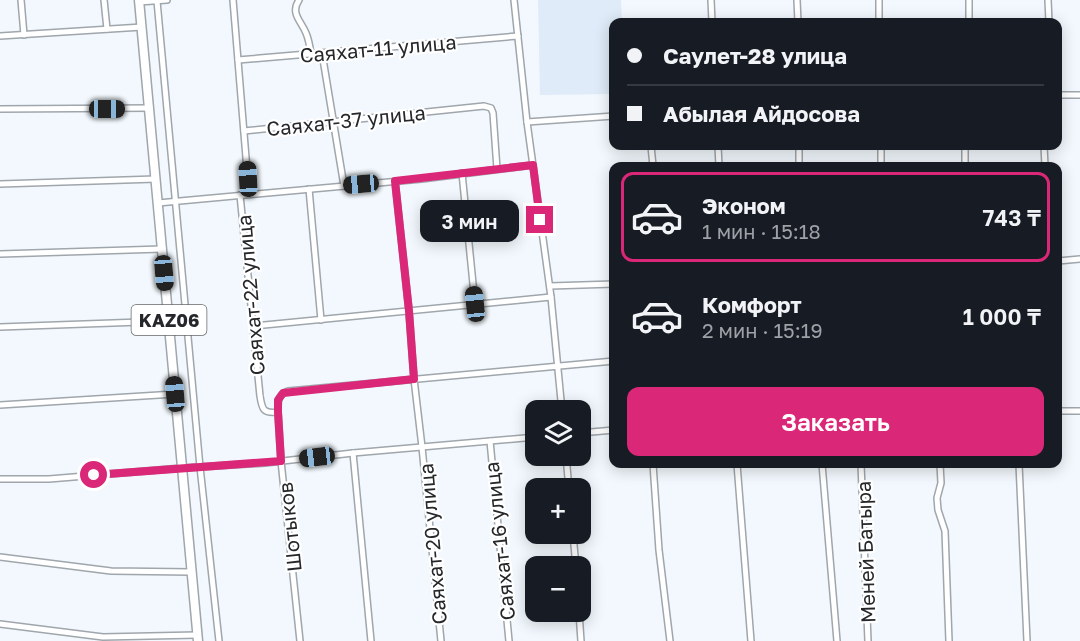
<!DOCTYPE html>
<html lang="ru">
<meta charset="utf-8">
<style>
body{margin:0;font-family:"Golos Text",sans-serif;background:#242831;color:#f1f3f6;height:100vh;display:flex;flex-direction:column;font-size:22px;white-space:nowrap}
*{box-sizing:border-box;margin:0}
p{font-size:20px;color:#9ea1a6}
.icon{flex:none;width:33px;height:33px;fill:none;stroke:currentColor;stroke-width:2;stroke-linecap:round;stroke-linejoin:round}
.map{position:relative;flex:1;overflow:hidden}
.details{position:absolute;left:609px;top:162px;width:453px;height:306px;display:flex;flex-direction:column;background:#171b24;border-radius:12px;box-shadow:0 3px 15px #0003}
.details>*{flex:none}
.hud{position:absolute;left:609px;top:18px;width:453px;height:132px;border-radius:12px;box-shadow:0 3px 15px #0003;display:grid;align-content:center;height:132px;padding:0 18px;background:#171b24}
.tools{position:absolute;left:525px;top:400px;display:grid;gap:12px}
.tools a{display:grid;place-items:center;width:66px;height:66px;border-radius:12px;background:#171b24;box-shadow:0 3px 15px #0003;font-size:30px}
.end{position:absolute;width:27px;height:27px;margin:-14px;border:8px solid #db2777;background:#fff;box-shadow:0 0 0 3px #fff}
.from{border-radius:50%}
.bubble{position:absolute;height:42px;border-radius:12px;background:#171b24;box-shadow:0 3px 15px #0003;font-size:20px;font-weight:600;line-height:42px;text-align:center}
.car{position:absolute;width:18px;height:36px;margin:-18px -9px;border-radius:8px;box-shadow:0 0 4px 2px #0007;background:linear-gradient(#222 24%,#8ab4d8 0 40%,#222 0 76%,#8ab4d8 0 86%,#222 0)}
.hud b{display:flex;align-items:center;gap:21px;height:57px;font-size:22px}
.hud b+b{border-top:2px solid #363941}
.hud i{width:15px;height:15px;background:#f1f3f6}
ul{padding:10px 0 0;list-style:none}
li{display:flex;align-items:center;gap:18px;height:90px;margin:0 12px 9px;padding:0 6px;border:3px solid transparent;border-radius:12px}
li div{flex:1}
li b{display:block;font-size:22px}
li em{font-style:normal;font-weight:600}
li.on{border-color:#db2777}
li>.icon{width:54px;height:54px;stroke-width:1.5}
.cta{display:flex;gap:12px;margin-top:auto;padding:12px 18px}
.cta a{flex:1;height:69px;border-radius:12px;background:#db2777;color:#fff;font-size:24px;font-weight:600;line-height:69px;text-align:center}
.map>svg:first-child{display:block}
.built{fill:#dfebf8}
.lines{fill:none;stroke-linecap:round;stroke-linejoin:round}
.street-casing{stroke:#9fa6ac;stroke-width:8}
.primary-casing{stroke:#9fa6ac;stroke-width:11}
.street{stroke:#fff;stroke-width:5}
.primary{stroke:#fff;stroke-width:8}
.route{stroke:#db2777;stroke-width:8}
.labels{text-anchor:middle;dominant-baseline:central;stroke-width:4.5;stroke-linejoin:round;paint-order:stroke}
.shield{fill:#fff;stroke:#66686a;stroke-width:1.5}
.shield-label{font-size:18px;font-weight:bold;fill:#25272a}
.street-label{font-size:20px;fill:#25272a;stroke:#fff}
</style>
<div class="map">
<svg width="1080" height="641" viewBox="0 0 1080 641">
<rect width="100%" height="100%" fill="#f2f8fd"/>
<path class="built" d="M538,0H621L622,22H614L613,94L540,95Z"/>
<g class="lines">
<g class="street-casing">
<g id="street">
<path d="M21,0L24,35"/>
<path d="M104,0L107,29"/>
<path d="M233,0L249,194"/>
<path d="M299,0C290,13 301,21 306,33C309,40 310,47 311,54"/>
<path d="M514,0L527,122L551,297L562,411"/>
<path d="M711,0L712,22"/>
<path d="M797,0L798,22"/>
<path d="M879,0V22"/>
<path d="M1048,0L1049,22"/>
<path d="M157,1L200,467L219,641"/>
<path d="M139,2L167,0"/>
<path d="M969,22V0"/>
<path d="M0,36L142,27"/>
<path d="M322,53L344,186"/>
<path d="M238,60L518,36"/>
<path d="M1058,95H1080"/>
<path d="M0,109L150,108"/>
<path d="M527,122L614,116"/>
<path d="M244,131L484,106L491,108L493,113L497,169"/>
<path d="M651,146L653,166"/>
<path d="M718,146L719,166"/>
<path d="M799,146V166"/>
<path d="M881,146V166"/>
<path d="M1044,146L1045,166"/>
<path d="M965,166V146"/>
<path d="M462,173L475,304"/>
<path d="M395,181L409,311L414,379L422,447L441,641"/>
<path d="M0,184L156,179"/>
<path d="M309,189L321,320"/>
<path d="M240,195L260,396C262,409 263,414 278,412C278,403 277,395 288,391L614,361"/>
<path d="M158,203L422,179L533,165"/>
<path d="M0,254L162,249"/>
<path d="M1058,261L1080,259"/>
<path d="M550,286L614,284"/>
<path d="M253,326L551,297"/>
<path d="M0,327L169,321"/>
<path d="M0,405L175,394"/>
<path d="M1058,411H1080"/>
<path d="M278,412L281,461L300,641"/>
<path d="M580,433L614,430"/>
<path d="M490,441L509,641"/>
<path d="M353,453L371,641"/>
<path d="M566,456L569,489"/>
<path d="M653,464L659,550L670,641"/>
<path d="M737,464L751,641"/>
<path d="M822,464L837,641"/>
<path d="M861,464L868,641"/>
<path d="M940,464L941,483L937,498L938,510L945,531L949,641"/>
<path d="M1019,464L1027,641"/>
<path d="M0,479H49L182,468L265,463L353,453L536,437"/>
<path d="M573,534L576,567"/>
<path d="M0,557L111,571L191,572"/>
<path d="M579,612L581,641"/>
<path d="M0,624L103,637L197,635"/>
</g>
</g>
<g class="primary-casing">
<path id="primary" d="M139,0L198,641"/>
</g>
<use href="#street" class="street"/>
<use href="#primary" class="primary"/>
</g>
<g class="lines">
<path class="route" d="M94,475L281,461L278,412V400L283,393L414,379L409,311L395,181L533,165L540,220"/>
</g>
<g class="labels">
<rect class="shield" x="131.5" y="305" width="75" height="30" rx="4.5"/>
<g class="shield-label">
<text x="169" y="320">KAZ06</text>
</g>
<g class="street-label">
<text transform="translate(378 48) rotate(-5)">Саяхат-11 улица</text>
<text transform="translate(346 120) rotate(-6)">Саяхат-37 улица</text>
<text transform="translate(250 295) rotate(-95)">Саяхат-22 улица</text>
<text transform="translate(289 527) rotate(-96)">Шотыков</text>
<text transform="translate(499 541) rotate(-96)">Саяхат-16 улица</text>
<text transform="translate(432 544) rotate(-95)">Саяхат-20 улица</text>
<text transform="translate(865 552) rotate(-92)">Меней Батыра</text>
</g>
</g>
</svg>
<div class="tools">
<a><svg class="icon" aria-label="layers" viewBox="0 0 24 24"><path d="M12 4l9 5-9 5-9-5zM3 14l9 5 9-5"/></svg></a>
<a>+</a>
<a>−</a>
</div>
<i class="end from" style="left:94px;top:475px"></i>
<i class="end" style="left:540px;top:220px"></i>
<div class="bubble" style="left:420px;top:200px;width:99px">3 мин</div>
<i class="car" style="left:107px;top:109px;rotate:90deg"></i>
<i class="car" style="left:248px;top:179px;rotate:357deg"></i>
<i class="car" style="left:361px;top:184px;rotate:265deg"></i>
<i class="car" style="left:164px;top:273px;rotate:175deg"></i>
<i class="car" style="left:475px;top:304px;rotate:354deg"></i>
<i class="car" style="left:175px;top:394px;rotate:355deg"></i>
<i class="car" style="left:317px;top:457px;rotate:263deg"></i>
<div class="hud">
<b><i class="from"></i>Саулет-28 улица</b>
<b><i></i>Абылая Айдосова</b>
</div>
<section class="details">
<ul>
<li class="on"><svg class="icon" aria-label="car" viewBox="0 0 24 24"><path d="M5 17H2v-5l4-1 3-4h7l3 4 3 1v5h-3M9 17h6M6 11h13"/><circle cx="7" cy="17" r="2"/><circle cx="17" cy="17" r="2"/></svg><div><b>Эконом</b><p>1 мин · 15:18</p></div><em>743 ₸</em></li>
<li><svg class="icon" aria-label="car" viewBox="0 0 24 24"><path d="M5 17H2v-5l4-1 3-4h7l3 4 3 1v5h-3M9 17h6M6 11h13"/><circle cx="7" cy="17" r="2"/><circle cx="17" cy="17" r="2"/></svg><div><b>Комфорт</b><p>2 мин · 15:19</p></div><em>1 000 ₸</em></li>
</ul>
<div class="cta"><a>Заказать</a></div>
</section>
</div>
